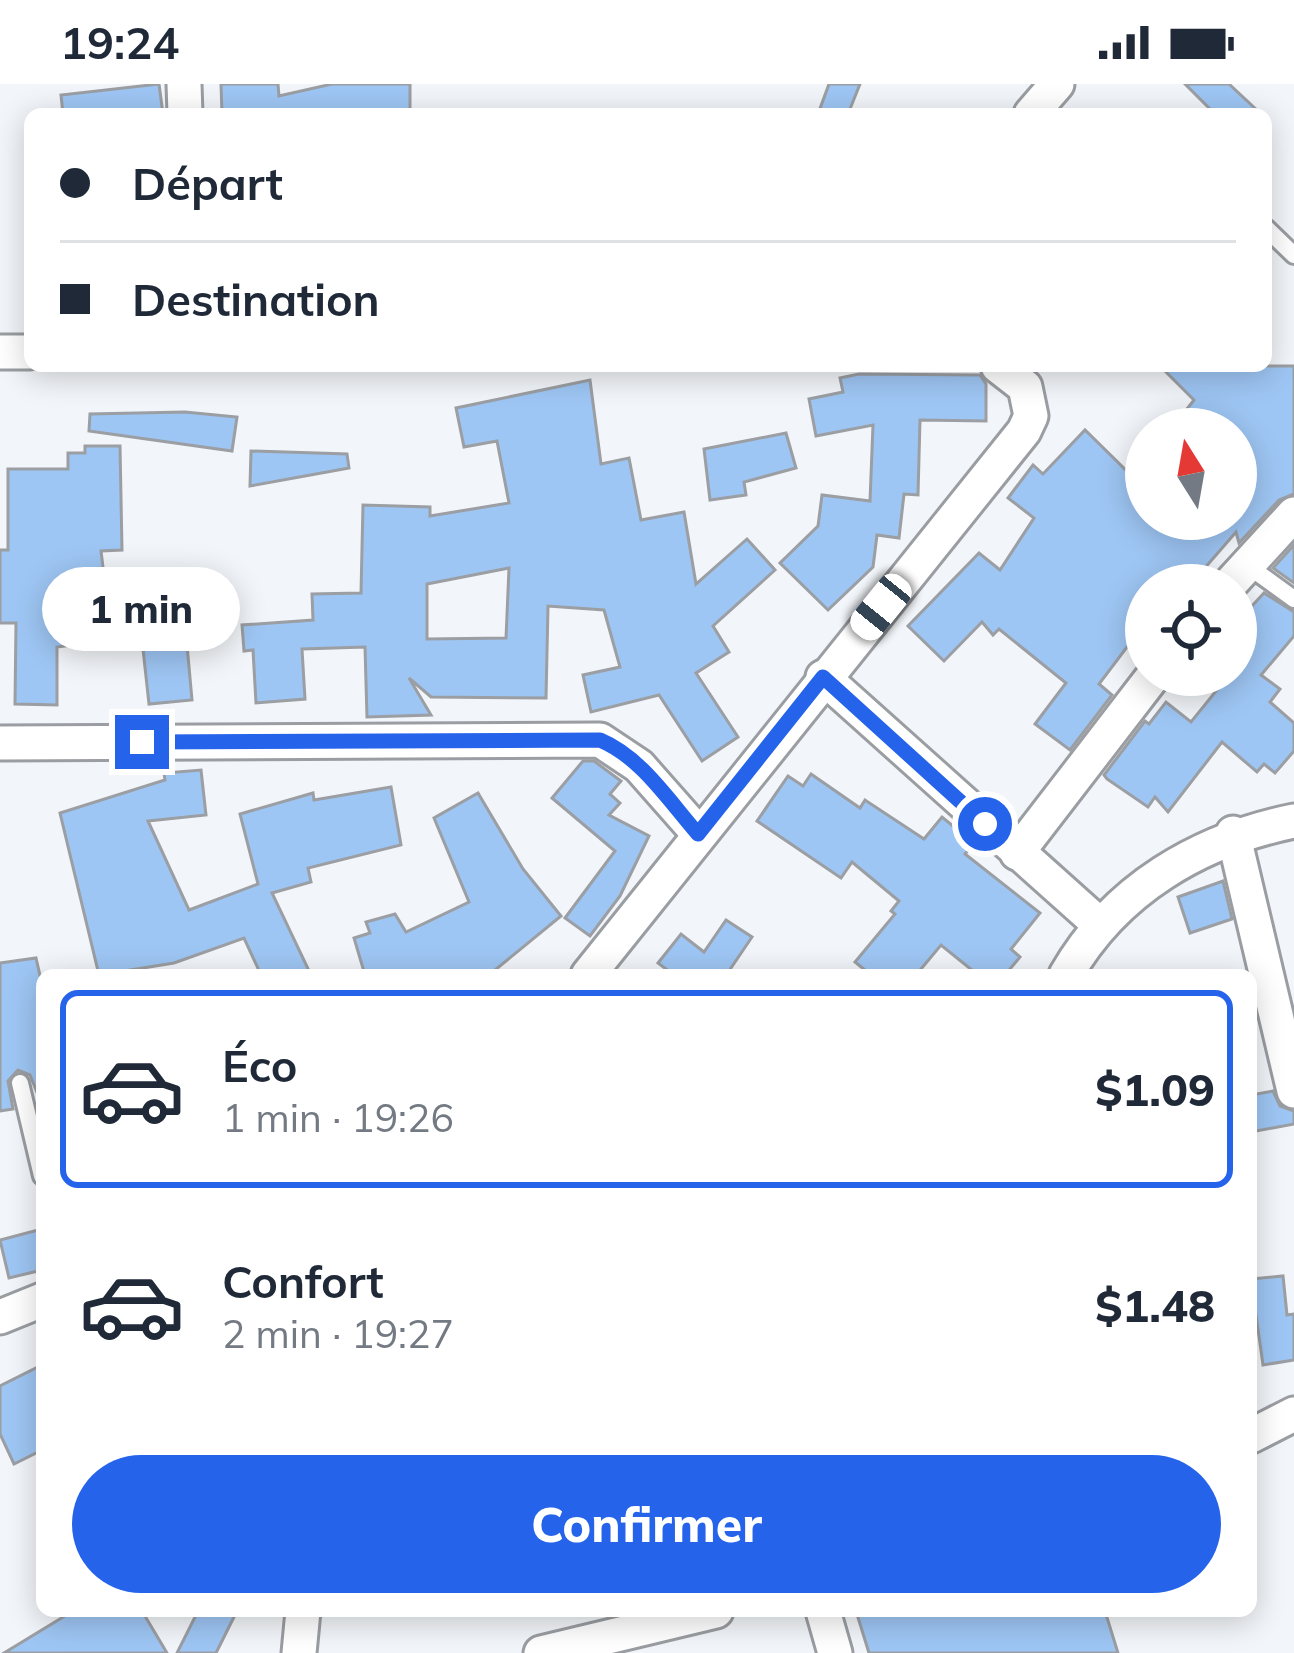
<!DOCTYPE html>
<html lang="fr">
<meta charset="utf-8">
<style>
body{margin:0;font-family:Mulish,sans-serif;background:#f6f6f7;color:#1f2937;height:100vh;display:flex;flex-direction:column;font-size:45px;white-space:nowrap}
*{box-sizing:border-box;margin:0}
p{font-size:39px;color:#747a83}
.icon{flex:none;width:66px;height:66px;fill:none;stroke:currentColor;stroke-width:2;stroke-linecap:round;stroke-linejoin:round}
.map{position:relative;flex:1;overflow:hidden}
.sheet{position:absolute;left:36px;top:885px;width:1221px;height:648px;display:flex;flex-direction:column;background:#fff;border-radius:18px;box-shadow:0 6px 30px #0003}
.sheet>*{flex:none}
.hud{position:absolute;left:24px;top:24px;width:1248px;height:264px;border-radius:18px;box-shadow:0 6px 30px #0003;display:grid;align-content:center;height:264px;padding:0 36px;background:#fff}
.needle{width:78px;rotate:349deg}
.buttons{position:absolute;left:1125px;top:324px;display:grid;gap:24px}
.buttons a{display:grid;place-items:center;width:132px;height:132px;border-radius:50%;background:#fff;box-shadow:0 6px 30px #0003;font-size:60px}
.end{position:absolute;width:54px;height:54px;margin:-27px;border:15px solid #2563eb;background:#fff;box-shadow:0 0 0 6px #fff}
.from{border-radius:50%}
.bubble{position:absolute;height:84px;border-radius:42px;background:#fff;box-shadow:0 6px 30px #0003;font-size:39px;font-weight:800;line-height:84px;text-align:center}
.car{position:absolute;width:36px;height:72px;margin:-36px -18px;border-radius:15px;box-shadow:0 0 9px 3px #0007;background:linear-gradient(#fff 24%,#345 0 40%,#fff 0 76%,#345 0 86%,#fff 0)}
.hud b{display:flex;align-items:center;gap:42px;height:114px;font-size:45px}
.hud b+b{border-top:3px solid #e0e1e3}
.hud i{width:30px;height:30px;background:#1f2937}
ul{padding:21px 0 0;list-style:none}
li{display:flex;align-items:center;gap:36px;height:198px;margin:0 24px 18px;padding:0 12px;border:6px solid transparent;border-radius:18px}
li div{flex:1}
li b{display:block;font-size:45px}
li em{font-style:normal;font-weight:800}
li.current{border-color:#2563eb}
li>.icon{width:108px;height:108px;stroke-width:1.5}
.action{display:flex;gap:24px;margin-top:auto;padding:24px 36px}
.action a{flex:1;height:138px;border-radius:72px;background:#2563eb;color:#fff;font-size:48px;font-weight:800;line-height:138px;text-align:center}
.status{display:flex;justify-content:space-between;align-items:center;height:84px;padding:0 60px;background:#fff;direction:ltr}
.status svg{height:33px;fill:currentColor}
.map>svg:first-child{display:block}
.building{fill:#9ec6f4;stroke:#9b9ea2;stroke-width:3;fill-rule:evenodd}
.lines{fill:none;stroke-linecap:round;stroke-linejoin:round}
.lane-casing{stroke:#9a9da1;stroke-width:22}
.street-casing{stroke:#9a9da1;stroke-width:39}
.lane{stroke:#fff;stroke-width:16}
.street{stroke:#fff;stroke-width:33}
.route{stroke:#2563eb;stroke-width:15}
</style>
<div class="status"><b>19:24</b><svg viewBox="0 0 49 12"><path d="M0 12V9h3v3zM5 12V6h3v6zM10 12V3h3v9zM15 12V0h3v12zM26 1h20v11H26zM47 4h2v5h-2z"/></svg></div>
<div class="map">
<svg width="1294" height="1569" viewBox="0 0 1294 1569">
<rect width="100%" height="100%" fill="#f2f5f9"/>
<g class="building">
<path d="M159,0L163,30H63L61,11Z"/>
<path d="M221,0H278L279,12L332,0H410V30H222Z"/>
<path d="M829,0H860L848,30H818Z"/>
<path d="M1185,0H1229L1261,30H1215Z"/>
<path d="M1160,282H1294V410L1279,416L1239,459L1236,448L1190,501H1146V538L1099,600L1112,611L1070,666L1035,640L1066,599L999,545L993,551L982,538L944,577L908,542L979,469L1000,486L1034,434L1008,414L1033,381L1043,390L1085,346L1146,406V435H1169L1189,454L1206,435H1236V345H1171L1194,316Z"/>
<path d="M859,290L980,291L986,300V337L920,336L918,411L904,410L899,454L877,451L873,483L828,526L780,479L818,442L822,411L870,417L873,341L816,352L809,315L843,308L840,294Z"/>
<path d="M590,296L601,380L629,374L641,436L684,428L696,500L747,455L775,486L713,542L729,568L696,589L738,653L702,677L659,611L591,628L583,591L620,583L604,526L548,522L546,614L431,613L409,594L431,631L367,633L365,563L302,565L305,615L256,619L253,566L244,567L242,541L313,536L312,510L361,509L363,421L430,423V432L509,419L497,357L464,363L456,324ZM509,484L506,554L427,555V500Z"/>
<path d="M185,328L237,333L232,367L89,347L90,330Z"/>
<path d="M786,349L796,384L744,398L746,411L710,416L704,365Z"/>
<path d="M85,362H120L122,466L101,467L112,556L57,563V621L15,620L16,539H0V466H8V385H68V369H85Z"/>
<path d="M251,367L347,370L349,384L250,402Z"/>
<path d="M1294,461V499L1273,484Z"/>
<path d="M1264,509L1294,528V552L1261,591L1280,605L1270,618L1294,639V667L1275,689L1264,680L1257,688L1222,658L1168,728L1155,713L1148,723L1107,695L1104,691L1145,637L1149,640L1166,618L1191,638L1229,591H1236V539Z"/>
<path d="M187,561L192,616L149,620L143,565Z"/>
<path d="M583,677H594L621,697L610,710L620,719L609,731L649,752L620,812L590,852L565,834L615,767L552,714Z"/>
<path d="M201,686L206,731L148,737L189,826L258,800L240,730L313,709L314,716L391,703L401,761L308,784L311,798L272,809L311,891H261L244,854L174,879L99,891L60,729L165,696L164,689Z"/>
<path d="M811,690L860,724L865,716L924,755L942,733L974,759L965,770L1040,829L1011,865L1020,873L1005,891H978L941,861L916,891H871L855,878L895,830L891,827L899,817L852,778L841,794L757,737L788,692L803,702Z"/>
<path d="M478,709L523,785L561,832L489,891H365L354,854L370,849L366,838L395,830L406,848L469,818L434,734Z"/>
<path d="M1223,797L1232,835L1190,849L1178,813Z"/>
<path d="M726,836L752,853L729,887L734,891H674L658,879L681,850L704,868Z"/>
<path d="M36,874L42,900V1021L30,991L18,986L8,997L13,1025L0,1027V879Z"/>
<path d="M1273,1007L1280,1022L1294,1027V1040L1251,1048V1011Z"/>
<path d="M42,1145V1186L9,1194L0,1156Z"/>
<path d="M1283,1192L1287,1231L1294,1230V1276L1263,1281L1251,1195Z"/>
<path d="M42,1281V1366L14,1380L0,1350V1302Z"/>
<path d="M73,1527H142L167,1569H4Z"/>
<path d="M198,1527H237L216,1569H177Z"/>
<path d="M856,1527H1105L1118,1569H869Z"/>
</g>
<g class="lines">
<g class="lane-casing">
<g id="lane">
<path d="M1266,144L1294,171"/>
<path d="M1247,481L1294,515"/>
<path d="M20,999L42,1092"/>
</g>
</g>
<g class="street-casing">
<g id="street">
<path d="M184,0L185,30"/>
<path d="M1031,30L1057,0"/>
<path d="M0,268H30"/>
<path d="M1229,501L1294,430"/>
<path d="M823,593L1100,841"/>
<path d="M0,659L600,656L639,682L699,750"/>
<path d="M1233,749L1294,1007"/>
<path d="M1017,769L1154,591"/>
<path d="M588,891L1024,347L1031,332L1025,303L998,282"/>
<path d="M1066,891C1115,805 1200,756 1294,737"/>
<path d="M0,1233L42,1216"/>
<path d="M1251,1352L1294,1330"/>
<path d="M823,1527L835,1569"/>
<path d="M299,1569L303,1527"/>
<path d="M541,1569L716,1527"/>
</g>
</g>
<use href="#lane" class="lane"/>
<use href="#street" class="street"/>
</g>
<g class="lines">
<path class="route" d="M142,658L600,656C641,673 669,717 698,750L823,593L985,740"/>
</g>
</svg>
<div class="buttons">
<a><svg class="needle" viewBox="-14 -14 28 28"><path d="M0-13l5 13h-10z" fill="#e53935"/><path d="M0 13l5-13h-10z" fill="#747a83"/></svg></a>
<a><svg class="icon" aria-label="locate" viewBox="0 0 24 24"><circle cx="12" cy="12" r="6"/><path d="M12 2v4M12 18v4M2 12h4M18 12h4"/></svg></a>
</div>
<i class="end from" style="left:985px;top:740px"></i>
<i class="end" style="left:142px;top:658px"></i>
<div class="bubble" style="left:42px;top:483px;width:198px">1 min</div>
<i class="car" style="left:881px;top:523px;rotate:219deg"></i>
<div class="hud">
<b><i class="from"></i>Départ</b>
<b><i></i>Destination</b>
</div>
<section class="sheet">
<ul>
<li class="current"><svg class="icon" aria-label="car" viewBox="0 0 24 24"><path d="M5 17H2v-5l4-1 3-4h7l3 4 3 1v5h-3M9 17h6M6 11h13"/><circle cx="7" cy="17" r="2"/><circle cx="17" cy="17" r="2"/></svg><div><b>Éco</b><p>1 min · 19:26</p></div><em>$1.09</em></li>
<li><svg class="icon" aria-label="car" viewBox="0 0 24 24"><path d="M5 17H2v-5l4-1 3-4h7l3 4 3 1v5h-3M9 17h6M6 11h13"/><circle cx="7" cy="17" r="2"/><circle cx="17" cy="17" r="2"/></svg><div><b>Confort</b><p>2 min · 19:27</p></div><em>$1.48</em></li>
</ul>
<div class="action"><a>Confirmer</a></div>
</section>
</div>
